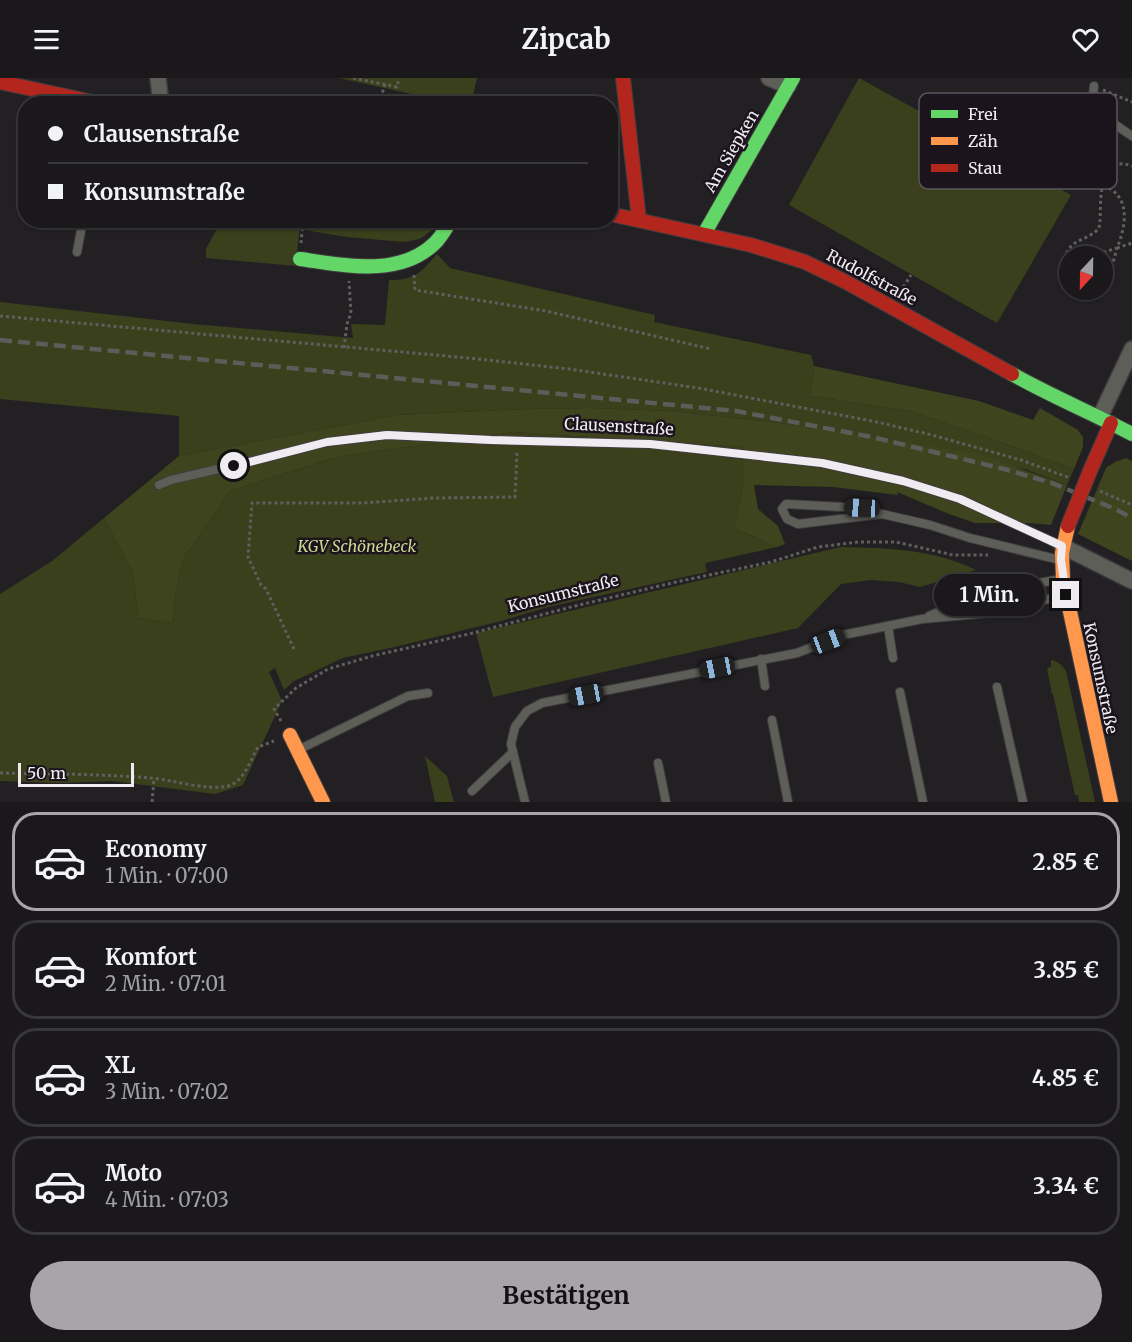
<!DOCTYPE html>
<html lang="de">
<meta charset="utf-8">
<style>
body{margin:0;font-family:Merriweather,serif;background:#272528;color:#f1f3f6;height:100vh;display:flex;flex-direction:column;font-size:22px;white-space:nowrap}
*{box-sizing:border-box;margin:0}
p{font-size:20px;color:#9fa0a3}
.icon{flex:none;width:33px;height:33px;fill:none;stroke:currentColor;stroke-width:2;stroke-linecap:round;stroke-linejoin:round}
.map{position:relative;height:724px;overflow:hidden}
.drawer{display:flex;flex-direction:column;background:#1a181b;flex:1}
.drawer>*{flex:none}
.guide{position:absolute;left:18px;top:18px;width:600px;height:132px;border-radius:24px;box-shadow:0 2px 4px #0004,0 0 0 2px #38373a;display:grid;align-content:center;height:132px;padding:0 30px;background:#1a181b}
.needle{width:39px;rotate:202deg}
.controls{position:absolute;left:1059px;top:168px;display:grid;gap:12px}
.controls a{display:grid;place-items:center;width:54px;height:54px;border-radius:50%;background:#1a181b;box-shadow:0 2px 4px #0004,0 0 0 2px #38373a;font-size:30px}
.scale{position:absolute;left:18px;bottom:15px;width:116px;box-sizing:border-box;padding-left:6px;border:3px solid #efebf1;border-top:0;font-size:16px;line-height:21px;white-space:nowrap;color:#efebf1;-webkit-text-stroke:4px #1b141d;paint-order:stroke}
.end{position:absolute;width:27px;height:27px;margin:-14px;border:8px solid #efebf1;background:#111;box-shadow:0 0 0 3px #111}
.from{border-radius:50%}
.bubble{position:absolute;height:42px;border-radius:21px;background:#1a181b;box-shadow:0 2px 4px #0004,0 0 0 2px #38373a;font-size:20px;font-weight:700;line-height:42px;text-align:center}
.car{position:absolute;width:18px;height:36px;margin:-18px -9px;border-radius:8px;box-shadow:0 0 4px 2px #0007;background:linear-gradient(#222 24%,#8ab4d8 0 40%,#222 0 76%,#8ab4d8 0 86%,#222 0)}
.guide b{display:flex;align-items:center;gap:21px;height:57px;font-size:22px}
.guide b+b{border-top:2px solid #38373a}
.guide i{width:15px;height:15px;background:#f1f3f6}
ul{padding:10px 0 0;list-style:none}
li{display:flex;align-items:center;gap:18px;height:99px;margin:0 12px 9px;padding:0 18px;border:3px solid #38373a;border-radius:24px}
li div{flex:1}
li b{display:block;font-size:22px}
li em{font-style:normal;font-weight:700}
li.on{border-color:#a8a4a9}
li>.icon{width:54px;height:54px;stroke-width:1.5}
.button{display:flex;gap:12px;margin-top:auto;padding:12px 30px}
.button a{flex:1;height:69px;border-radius:36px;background:#a8a4a9;color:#111;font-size:24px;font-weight:700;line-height:69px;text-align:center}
header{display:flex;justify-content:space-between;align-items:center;height:78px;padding:0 30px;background:#1a181b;font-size:27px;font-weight:700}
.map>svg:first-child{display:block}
.green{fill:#3a401c}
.forest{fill:#3e441d}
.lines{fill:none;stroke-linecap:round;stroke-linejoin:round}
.lane-casing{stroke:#403d40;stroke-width:10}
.street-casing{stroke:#403d40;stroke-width:18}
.fast-casing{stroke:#403d40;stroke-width:16}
.slow-casing{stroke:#403d40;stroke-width:16}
.jam-casing{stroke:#403d40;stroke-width:16}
.path{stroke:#605f5e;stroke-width:3;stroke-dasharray:3 3;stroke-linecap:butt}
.lane{stroke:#5e5e58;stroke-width:8}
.street{stroke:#5e5e58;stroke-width:15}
.fast{stroke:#63d668;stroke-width:14}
.slow{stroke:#ff974d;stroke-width:14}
.jam{stroke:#b3261e;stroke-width:14}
.rail{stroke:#5e5c5b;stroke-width:4.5;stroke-dasharray:12 6;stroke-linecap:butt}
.jam-bridge-casing{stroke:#403d40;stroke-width:16;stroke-linecap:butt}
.jam-bridge{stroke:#b3261e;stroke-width:14}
.route{stroke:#efebf1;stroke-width:8}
.labels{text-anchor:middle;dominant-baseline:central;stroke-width:5;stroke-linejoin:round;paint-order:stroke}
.street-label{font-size:16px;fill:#efebf1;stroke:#1b141d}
.park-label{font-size:16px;font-style:italic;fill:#c9d98e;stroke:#1b141d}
.key{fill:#1b141d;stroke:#5b545d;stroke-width:1.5}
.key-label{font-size:16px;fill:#efebf1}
</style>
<header><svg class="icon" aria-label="menu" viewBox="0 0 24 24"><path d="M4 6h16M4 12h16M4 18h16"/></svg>Zipcab<svg class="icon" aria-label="heart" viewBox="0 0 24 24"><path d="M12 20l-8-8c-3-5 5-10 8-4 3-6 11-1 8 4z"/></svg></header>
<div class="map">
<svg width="1132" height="724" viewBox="0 0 1132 724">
<rect width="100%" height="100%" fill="#232024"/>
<g class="green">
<path d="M339,0H477L471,25L457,26Z"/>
<path d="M859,0L1071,117L997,245L789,127Z"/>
<path d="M323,142L439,143L432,152L420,161L404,164L347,159L305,152V143L322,146Z"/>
<path d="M221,143H300L296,188L206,180V171Z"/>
<path d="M437,176L450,190L655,237L654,244L811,277L814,288L810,318L910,333L989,360L1074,391L1067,407L1024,391L779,345L671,333L592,330L529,331L397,337L179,378V338L0,321V224L193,246L353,260L351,246L385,247L389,202C416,202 420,195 437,176Z"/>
<path d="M513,354L745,369L743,408L734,450L777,469L705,485L707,494L548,529L501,543L399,568L343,580L294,603L284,612L275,590L269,594L282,623L243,707L215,716L112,703L58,705L0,703V516L52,483L104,440L133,495L138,540L173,545L176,512L183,481L230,413L336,379Z"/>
<path d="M841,469C887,470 934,471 976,492L920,509L899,504L871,502L841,506L798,550L493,619L476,555Z"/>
<path d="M1051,582C1059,584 1062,587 1066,593L1095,724H1079L1078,717H1075L1053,616H1052L1047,590L1051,589Z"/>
<path d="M425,678L447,698L454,724H435Z"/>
</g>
<g class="forest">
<path d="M814,288L979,323L1033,342L1040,330L1078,352L1083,359V369L1074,391L989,360L910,333L810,318Z"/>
<path d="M592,330L671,333L779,345L978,376L1067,407L1051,447L1028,445H975L949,436L897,414L898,417L833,409L754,407L758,431L778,448L785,466L777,469L734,450L743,408L744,369L513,354L336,379L230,413L183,481L176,512L173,545L138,540L133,495L104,440L179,378L397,337L529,331Z"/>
<path d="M1126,380L1132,383V483L1078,456L1106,390L1115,384Z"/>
</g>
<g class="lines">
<g class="lane-casing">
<g id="lane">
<path d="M1094,8C1093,16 1092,24 1097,31C1103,39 1123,52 1132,58"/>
<path d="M77,174L83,142"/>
<path d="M159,407L171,402L252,383L327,364L387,357L491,362L650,366L822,385L903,403L960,421L1062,468"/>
<path d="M882,436L862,430L786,426L782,431L787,441L798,446L882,436L930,447L970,460L1060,482"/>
<path d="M929,538L985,515L1061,501"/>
<path d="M888,548L893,580"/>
<path d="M761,581L765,608"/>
<path d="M997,609L1023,724"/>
<path d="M900,614L923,724"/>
<path d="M772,642L788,724"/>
<path d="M298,672L408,618L428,615"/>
<path d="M658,685L666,724"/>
<path d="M472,713L513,674"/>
<path d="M525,724L511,666L515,649L527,633L542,625L797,575L843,557L922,541L989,535L1065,517"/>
</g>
</g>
<g class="street-casing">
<g id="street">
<path d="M158,0L161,26"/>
<path d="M769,0L788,8"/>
<path d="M1100,339L1132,271"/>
<path d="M1062,468L1132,503"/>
</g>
</g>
<g class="fast-casing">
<g id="fast">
<path d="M704,156L793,0"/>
<path d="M300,181C344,187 399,200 435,165C441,159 446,150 451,142"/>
<path d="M1012,296C1051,318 1092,335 1132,356"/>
</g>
</g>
<g class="slow-casing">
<g id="slow">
<path d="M1068,448L1062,475L1063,501L1111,724"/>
<path d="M290,657L323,724"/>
</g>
</g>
<g class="jam-casing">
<g id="jam">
<path d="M623,0L639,142"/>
<path d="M0,4L102,26"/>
<path d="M610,136L751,167L805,184L846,204L1012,296"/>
<path d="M1090,393L1111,345"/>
</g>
</g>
<g class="path">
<path d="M353,0L397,9L399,0"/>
<path d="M1103,12L1132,24"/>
<path d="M379,26L385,6"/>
<path d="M301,165L303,142"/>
<path d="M1117,170L1132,165"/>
<path d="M1092,178L1117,170C1126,148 1132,117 1102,107"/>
<path d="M1102,190L1111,192L1117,170"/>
<path d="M1070,192C1066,188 1065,184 1066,178C1069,163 1085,162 1095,154C1099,151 1099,150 1100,145C1101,125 1097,75 1132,88"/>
<path d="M414,197L415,212L546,233L711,271"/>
<path d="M900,214L911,197"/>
<path d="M0,238L469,280L569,291L698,310L877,344L932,357L1021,382L1070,400"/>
<path d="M344,270L347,246L351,235L349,203"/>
<path d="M1100,413L1132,427"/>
<path d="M294,571L266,511L261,507L248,479L252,425H362L434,420L515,419L517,373"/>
<path d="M281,643L274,631L296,610L328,591L372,578L469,556L575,528L676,504L771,484L818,469L858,464H896L953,477H988"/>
<path d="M0,695C50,696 101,696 151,700C173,702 207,713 228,708C243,705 251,681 258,669L274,663"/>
<path d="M152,724L154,701"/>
</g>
<use href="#lane" class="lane"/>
<use href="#street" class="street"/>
<use href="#fast" class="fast"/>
<use href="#slow" class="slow"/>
<use href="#jam" class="jam"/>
<path class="rail" d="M0,262L736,333L872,359L1004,391L1052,405L1115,431L1132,440"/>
<g class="jam-bridge-casing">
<path id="jam-bridge" d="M1068,448L1090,393"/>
</g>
<use href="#jam-bridge" class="jam-bridge"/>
</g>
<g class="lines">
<path class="route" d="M234,388L327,364L387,357L491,362L650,366L822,385L903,403L960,421L1062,468L1061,482L1066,517"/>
</g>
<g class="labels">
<g class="street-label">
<text transform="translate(731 73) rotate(-60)">Am Siepken</text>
<text transform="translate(872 199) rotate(28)">Rudolfstraße</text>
<text transform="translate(619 348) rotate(3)">Clausenstraße</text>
<text transform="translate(563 515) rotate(-14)">Konsumstraße</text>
<text transform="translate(1101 600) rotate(78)">Konsumstraße</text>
</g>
<g class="park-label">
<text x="357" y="468">KGV Schönebeck</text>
</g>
</g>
<rect x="919" y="15" width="198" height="96" rx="9" class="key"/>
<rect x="931" y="32" width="27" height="8" fill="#63d668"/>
<rect x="931" y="59" width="27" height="8" fill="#ff974d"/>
<rect x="931" y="86" width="27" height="8" fill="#b3261e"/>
<g class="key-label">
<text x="968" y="42">Frei</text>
<text x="968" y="69">Zäh</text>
<text x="968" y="96">Stau</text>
</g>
</svg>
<div class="controls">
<a><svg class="needle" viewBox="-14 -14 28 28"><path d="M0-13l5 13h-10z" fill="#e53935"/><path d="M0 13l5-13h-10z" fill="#9fa0a3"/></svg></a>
</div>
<div class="scale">50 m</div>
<i class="end from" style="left:234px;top:388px"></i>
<i class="end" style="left:1066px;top:517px"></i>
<div class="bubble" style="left:934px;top:496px;width:111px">1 Min.</div>
<i class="car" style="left:862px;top:430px;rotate:273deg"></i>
<i class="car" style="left:828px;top:563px;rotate:69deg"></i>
<i class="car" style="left:717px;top:590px;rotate:259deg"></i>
<i class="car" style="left:586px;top:617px;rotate:259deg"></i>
<div class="guide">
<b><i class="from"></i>Clausenstraße</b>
<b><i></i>Konsumstraße</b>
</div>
</div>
<section class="drawer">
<ul>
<li class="on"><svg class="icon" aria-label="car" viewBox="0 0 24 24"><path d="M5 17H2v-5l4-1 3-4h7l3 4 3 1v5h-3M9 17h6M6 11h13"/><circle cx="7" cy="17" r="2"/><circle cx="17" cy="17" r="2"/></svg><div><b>Economy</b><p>1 Min. · 07:00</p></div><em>2.85 €</em></li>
<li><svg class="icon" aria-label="car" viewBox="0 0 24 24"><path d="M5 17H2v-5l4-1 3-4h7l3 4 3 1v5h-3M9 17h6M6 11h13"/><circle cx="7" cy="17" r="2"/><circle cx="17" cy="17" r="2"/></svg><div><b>Komfort</b><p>2 Min. · 07:01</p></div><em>3.85 €</em></li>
<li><svg class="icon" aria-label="car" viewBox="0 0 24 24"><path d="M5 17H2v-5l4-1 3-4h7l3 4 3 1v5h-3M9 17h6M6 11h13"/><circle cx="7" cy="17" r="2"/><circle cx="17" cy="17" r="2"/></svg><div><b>XL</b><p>3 Min. · 07:02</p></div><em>4.85 €</em></li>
<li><svg class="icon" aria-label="car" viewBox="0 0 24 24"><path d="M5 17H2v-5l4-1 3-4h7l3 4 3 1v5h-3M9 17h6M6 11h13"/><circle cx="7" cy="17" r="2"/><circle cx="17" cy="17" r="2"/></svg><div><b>Moto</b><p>4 Min. · 07:03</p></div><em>3.34 €</em></li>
</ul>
<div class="button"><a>Bestätigen</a></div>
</section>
